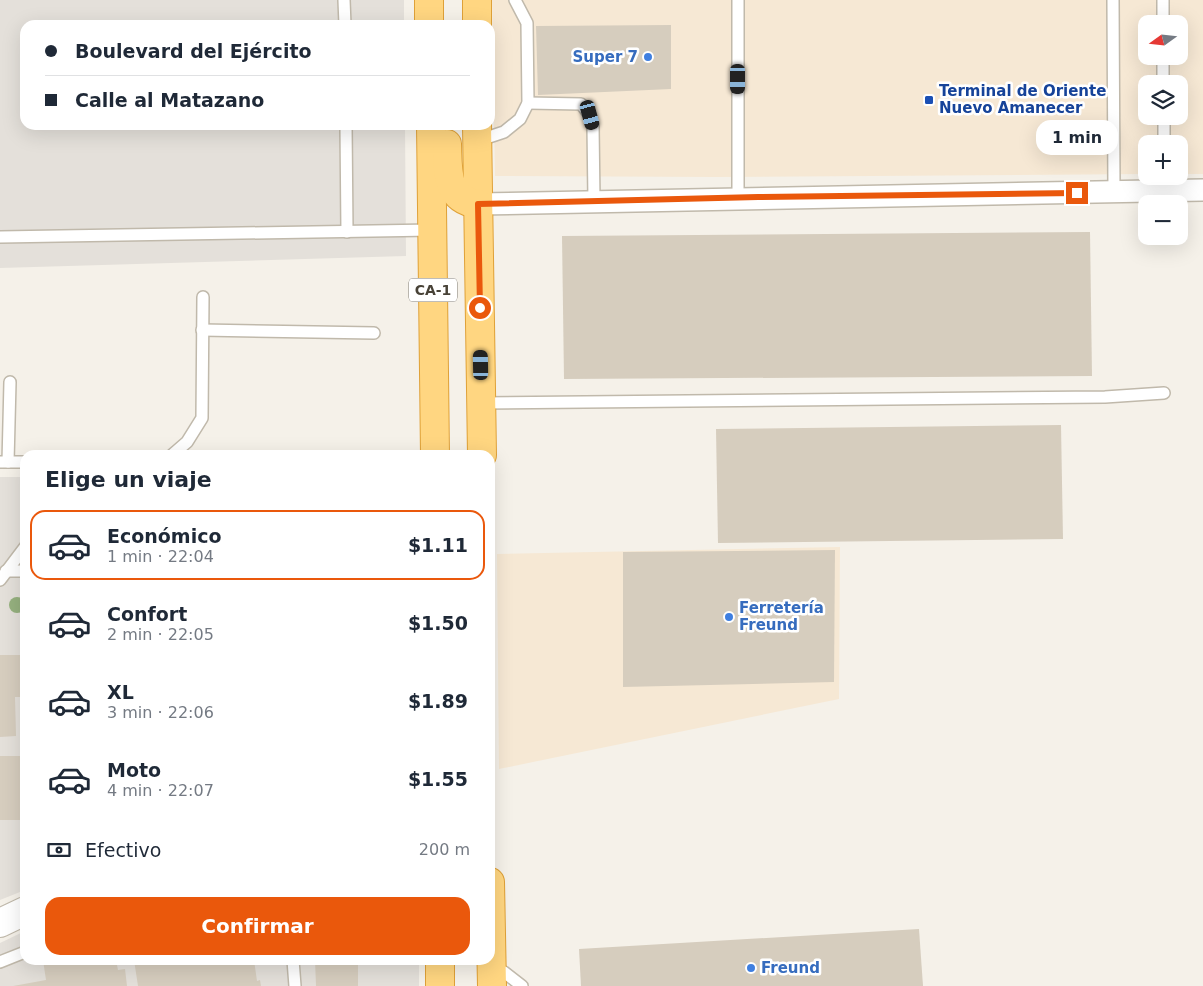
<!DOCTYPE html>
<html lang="es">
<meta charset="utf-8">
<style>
body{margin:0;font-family:"DejaVu Sans",sans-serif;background:#f6f6f7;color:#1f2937;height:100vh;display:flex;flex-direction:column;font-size:19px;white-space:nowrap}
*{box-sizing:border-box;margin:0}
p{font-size:16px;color:#747a83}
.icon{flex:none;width:28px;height:28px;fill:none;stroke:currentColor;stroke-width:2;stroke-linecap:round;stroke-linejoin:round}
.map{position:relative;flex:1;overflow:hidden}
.drawer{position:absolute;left:20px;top:450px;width:475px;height:515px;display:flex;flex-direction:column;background:#fff;border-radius:15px;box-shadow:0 5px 20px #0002}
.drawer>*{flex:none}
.hud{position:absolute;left:20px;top:20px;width:475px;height:110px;border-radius:15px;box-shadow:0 5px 20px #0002;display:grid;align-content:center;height:110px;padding:0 25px;background:#fff}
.needle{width:32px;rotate:255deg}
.tools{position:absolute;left:1138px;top:15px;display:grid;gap:10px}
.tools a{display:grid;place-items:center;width:50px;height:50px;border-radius:10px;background:#fff;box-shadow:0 5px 20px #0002;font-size:25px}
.end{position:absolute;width:22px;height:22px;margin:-11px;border:6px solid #ea580c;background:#fff;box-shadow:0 0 0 2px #fff}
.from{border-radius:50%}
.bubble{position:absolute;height:35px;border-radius:15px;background:#fff;box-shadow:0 5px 20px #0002;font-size:16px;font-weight:800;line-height:35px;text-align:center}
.car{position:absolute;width:15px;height:30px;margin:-15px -8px;border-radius:6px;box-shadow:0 0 4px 1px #0007;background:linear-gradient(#222 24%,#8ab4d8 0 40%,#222 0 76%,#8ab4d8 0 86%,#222 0)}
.hud b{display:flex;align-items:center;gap:18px;height:48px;font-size:19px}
.hud b+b{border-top:1px solid #e0e1e3}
.hud i{width:12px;height:12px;background:#1f2937}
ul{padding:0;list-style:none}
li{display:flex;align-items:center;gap:15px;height:70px;margin:0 10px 8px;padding:0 15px;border:2px solid transparent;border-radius:15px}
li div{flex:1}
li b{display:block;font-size:19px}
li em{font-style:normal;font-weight:800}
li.selected{border-color:#ea580c}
li>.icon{width:45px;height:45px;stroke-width:1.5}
h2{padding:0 25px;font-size:22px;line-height:60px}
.pay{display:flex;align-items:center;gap:12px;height:55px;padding:0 25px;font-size:19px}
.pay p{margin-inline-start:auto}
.action{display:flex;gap:10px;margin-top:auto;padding:10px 25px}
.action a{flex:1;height:58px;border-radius:15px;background:#ea580c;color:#fff;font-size:20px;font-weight:800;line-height:58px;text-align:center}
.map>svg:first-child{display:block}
.commercial{fill:#f6e8d4;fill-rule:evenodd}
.industrial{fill:#e4e0da}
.building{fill:#d6cdbe}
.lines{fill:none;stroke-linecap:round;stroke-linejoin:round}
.service-casing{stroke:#c0b9ab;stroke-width:14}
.minor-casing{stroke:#c0b9ab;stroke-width:24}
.tertiary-casing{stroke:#c0b9ab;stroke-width:30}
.trunk-casing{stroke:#dfa138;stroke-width:30}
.service{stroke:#fff;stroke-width:11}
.minor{stroke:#fff;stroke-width:21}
.tertiary{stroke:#fff;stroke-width:28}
.trunk{stroke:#ffd681;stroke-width:28}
.tree{fill:#96b17f}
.route{stroke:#ea580c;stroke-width:6}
.shop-dot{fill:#3f7fe0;stroke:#fff;stroke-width:2}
.transit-dot{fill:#1a4fb4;stroke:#fff;stroke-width:2}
.labels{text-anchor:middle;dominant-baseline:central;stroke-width:5;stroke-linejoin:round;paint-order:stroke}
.shield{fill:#fff;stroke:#7f7b73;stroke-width:1}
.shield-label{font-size:14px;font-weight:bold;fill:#484237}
.shop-label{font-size:15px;font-weight:bold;fill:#366cbe;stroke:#fff;text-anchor:start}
.transit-label{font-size:15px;font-weight:bold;fill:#164399;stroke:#fff;text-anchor:start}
</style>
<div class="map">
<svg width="1203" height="986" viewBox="0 0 1203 986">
<rect width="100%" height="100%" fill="#f5f1e9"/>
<g class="commercial">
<path d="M492,0H1203V174H1179V144H1146V174L715,177L495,176ZM1146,24H1179V56H1146ZM1146,84H1179V116H1146Z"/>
<path d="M840,547L839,699L499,769L497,554Z"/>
</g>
<g class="industrial">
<path d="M0,0H404V25H25V125H405L406,256L0,268Z"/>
<path d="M0,477H25V890L0,900Z"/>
<path d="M25,931V960H419V986H0V943Z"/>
</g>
<g class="building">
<path d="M671,25V89L538,95L536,26Z"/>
<path d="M1090,232L1092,376L564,379L562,236Z"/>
<path d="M1061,425L1063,539L718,543L716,429Z"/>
<path d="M835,550L834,682L623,687V552Z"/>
<path d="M0,655H25V697H15L16,736L0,737Z"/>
<rect x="0" y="756" width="25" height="64"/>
<path d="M919,929L923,986H581L579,949Z"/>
<path d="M43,960H116L118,970L125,969L127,986H13L46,980Z"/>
<path d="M134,960H254L257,981L260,980L261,986H138Z"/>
<path d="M315,960H358V986H316Z"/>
</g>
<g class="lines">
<g class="service-casing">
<g id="service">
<path d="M344,0L345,25"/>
<path d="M738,0V197"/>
<path d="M1113,0L1114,192"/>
<path d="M1163,0V24"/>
<path d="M1163,56V84"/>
<path d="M528,103L581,104L590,115L593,126L594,201"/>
<path d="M1164,116V144"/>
<path d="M346,125L347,232"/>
<path d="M477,141L504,132L520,119L528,103L527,23L515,0"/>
<path d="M0,237L432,230"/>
<path d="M202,330L374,333"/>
<path d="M481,403L1105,397L1164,393"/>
<path d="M172,455L187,442L202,418L203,297"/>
<path d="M0,462H25"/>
<path d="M8,462L10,382"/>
<path d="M6,571H25"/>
<path d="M0,580L25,547"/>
<path d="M293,960L295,986"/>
<path d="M0,962L25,952"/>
<path d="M493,967L504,972L522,986"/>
</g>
</g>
<g class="minor-casing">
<path id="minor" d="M478,204L1203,190"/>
</g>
<g class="tertiary-casing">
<path id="tertiary" d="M0,923L25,911"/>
</g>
<g class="trunk-casing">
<g id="trunk">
<path d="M429,0V25"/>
<path d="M477,0V25"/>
<path d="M431,125L435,455"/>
<path d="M477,125L482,455"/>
<path d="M447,144C448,170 445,200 478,204"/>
<path d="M490,882L492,986"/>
<path d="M440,960V986"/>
</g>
</g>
<use href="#service" class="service"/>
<use href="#minor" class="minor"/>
<use href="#tertiary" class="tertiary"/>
<use href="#trunk" class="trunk"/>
</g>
<circle class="tree" cx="17" cy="605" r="8"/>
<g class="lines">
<path class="route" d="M480,308L478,204L758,197L1077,193"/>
</g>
<g class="shop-dot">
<circle cx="648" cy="57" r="5"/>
<circle cx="729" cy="617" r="5"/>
<circle cx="751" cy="968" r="5"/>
</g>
<rect class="transit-dot" x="924" y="95" width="10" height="10" rx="2.5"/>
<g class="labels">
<rect class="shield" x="409" y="278.5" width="48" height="23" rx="4"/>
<g class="shield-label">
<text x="433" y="290">CA-1</text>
</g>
<g class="shop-label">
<text x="638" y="57" text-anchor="end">Super 7</text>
<text x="739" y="608">Ferretería<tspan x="739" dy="17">Freund</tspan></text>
<text x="761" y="968">Freund</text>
</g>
<g class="transit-label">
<text x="939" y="91">Terminal de Oriente<tspan x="939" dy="17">Nuevo Amanecer</tspan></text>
</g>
</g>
</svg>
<div class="tools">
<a><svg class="needle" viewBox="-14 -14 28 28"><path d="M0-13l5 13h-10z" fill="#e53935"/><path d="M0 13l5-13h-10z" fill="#747a83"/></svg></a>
<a><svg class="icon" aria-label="layers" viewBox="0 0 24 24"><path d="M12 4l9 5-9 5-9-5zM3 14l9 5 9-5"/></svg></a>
<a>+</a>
<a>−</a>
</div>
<i class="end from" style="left:480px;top:308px"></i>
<i class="end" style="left:1077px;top:193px"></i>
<div class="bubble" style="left:1036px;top:120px;width:82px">1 min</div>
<i class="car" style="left:738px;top:79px;rotate:180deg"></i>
<i class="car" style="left:590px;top:115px;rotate:165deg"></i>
<i class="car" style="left:481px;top:365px;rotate:359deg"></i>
<div class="hud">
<b><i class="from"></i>Boulevard del Ejército</b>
<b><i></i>Calle al Matazano</b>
</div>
<section class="drawer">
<h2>Elige un viaje</h2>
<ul>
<li class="selected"><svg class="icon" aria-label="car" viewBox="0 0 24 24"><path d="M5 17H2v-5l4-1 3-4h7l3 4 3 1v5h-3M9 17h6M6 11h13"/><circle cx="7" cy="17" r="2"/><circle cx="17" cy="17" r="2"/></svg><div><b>Económico</b><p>1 min · 22:04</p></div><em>$1.11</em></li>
<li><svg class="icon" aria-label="car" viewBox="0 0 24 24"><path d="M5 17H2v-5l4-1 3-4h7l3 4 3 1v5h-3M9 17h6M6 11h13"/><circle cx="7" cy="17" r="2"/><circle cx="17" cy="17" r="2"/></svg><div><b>Confort</b><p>2 min · 22:05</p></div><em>$1.50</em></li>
<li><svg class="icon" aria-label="car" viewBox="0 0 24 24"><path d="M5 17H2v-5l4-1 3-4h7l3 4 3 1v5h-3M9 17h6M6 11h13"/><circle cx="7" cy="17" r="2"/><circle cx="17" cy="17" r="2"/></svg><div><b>XL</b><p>3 min · 22:06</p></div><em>$1.89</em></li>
<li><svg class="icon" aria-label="car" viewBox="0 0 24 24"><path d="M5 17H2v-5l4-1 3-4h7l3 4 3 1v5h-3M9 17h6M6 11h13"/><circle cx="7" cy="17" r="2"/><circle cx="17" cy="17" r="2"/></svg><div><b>Moto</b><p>4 min · 22:07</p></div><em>$1.55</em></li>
</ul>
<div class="pay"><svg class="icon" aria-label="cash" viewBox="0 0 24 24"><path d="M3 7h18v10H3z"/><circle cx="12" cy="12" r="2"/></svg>Efectivo<p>200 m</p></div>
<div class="action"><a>Confirmar</a></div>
</section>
</div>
